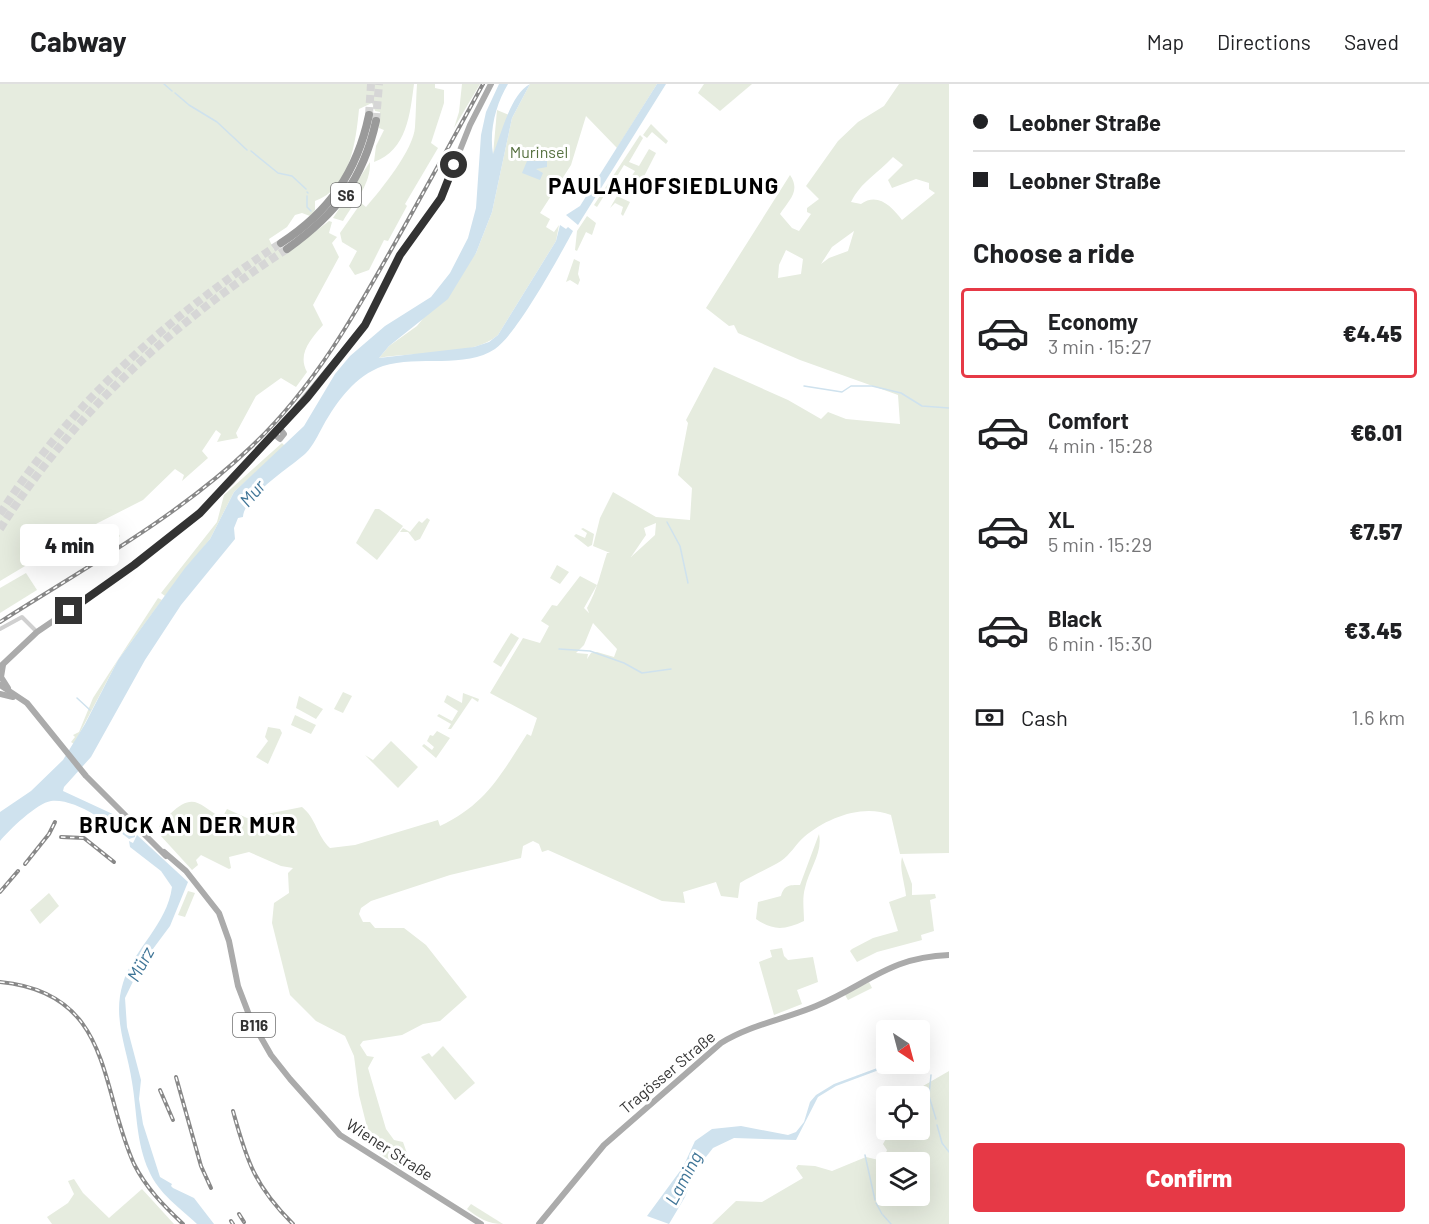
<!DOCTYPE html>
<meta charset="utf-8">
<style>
body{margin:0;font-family:Barlow,sans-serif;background:#f2f2f2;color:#202124;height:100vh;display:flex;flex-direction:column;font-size:22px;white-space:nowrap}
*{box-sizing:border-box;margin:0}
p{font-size:20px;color:#757577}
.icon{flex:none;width:33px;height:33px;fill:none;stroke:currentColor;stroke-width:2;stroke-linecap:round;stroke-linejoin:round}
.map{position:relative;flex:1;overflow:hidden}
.panel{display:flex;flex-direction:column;background:#fff;width:480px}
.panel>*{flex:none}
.hud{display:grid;align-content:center;height:132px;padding:0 24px;background:#fff}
.needle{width:39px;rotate:144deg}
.fabs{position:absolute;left:876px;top:936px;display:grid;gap:12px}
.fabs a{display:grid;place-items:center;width:54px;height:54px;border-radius:6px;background:#fff;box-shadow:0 6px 24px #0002;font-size:30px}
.end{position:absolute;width:27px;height:27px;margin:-14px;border:8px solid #333;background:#fff;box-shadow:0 0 0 3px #fff}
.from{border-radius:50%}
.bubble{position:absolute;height:42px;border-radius:6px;background:#fff;box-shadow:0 6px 24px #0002;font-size:20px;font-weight:800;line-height:42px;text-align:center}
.hud b{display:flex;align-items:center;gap:21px;height:57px;font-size:22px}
.hud b+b{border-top:2px solid #e0e0e0}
.hud i{width:15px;height:15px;background:#202124}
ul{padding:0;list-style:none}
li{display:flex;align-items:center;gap:18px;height:90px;margin:0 12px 9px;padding:0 12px;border:3px solid transparent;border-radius:6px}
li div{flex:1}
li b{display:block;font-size:22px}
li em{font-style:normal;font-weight:800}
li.current{border-color:#e63946}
li>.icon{width:54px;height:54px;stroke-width:1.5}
h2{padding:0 24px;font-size:27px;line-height:72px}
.pay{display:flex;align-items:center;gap:15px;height:66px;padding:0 24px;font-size:22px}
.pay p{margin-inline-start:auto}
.button{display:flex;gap:12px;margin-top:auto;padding:12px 24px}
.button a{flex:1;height:69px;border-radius:6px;background:#e63946;color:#fff;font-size:24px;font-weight:800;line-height:69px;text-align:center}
header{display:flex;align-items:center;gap:36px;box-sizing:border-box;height:84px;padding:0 30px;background:#fff;border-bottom:2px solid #e0e0e0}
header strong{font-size:28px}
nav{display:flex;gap:33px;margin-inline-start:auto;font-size:21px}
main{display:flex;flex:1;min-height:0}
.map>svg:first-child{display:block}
.green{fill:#e6ecdf;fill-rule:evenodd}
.water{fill:#cfe2ee}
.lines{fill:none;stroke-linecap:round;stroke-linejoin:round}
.stream{stroke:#cfe2ee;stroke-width:1.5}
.highway-tunnel{stroke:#d6d6d6;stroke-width:8;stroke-dasharray:8 4;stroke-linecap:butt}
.minor{stroke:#d0d0d0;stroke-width:4}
.major{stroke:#ababab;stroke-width:6}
.highway{stroke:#9a9a9a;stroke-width:8}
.rail-casing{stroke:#888;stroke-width:4}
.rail{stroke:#fff;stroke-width:1.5;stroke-dasharray:4.5;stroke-linecap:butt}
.route{stroke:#333;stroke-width:8}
.labels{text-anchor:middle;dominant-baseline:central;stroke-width:6;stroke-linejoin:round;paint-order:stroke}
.shield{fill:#fff;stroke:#707070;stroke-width:1.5}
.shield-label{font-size:15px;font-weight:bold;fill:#333}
.park-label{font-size:16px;fill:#56703f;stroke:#fff}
.street-label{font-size:16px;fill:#333;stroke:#fff}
.water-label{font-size:18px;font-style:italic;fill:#3f7597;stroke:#fff}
.district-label{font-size:22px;font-weight:bold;letter-spacing:1.5px;fill:#000;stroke:#fff}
</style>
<header>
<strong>Cabway</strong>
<nav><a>Map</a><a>Directions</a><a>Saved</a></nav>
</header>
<main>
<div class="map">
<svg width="949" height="1140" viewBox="0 0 949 1140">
<rect width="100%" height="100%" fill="#fff"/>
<g class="green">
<path d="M0,0H414C410,30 407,66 374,78L376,62L384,46L379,44L380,28L375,27L372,19L359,25C356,57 350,105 315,117V126L310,132L302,129L295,131L287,143L269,155L274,166L284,164L287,169L329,137L332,138L329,149L337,153L332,159L339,173L313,221L323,241C311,255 297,270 307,288L296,303L281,294L256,312L236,349L238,354L217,358L221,350L216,346L202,367L208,374L182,397L184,391L175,385L143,416L92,442L0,497Z"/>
<path d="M417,0H435V4L444,6V19L431,59L438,64L405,120L407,122L388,157L384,156L369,186L355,191L349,182L357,167L342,158L340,149L361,119L366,123C381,106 414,65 415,43C416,28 416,14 417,0Z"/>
<path d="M462,0H480L454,44L459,28Z"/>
<path d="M530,0H657L617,64L586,32L571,81L540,129L550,135L546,143L554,148L559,141L556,157L498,251C472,274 413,267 379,274L389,262L417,242L476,169L492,128L512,34Z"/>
<path d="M704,0H752L720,27L698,9Z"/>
<path d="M899,0H949V769L900,770L891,731C862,720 827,734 804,753C796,760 790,771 781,777C768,785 753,791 740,799L738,814L721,812L716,798L683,808L685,819L662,817L548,766L542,768L539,760L533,757L523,762L521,774L450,791L371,817L361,824L359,830L363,838H370L375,844H404L426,861L467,913L440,937L423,940L402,951L363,957L360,961L367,972L374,973L368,984L386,1045L394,1056L403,1058L409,1075L400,1083L380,1070L368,1047L359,1011L354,972L345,952L316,937L290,911L272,839L274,819L289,809L288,789L293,784L281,782L249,768L229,773L231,784L229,785L201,771L196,776L198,781L192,786L160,751L163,744L159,743L163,736L172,733L170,730C194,707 199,721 222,734L227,725L247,734L302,723C316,734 317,752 330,764L355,761L438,736L440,742C485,721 501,691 527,650L531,652L537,634L490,609L523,554L540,559L549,542L541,537L552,521L557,522L580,492L597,501L584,524L589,529L587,524C598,504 600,490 607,469H610L593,462L600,434L613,408L656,433L690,436L692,404L678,391L688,339L686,336L714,283L788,316L821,335L828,328L846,335L900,340L898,311L800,276L738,249L734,241L729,242L706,224L790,91C801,107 789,116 780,130L792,144L799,147L811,130L807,128V124L819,115L806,102L838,57L858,38L884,22ZM893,73L903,81L888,96L892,104L916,95L929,99V105L935,109L902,136C892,123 878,108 861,120L851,118C861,98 877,90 893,73ZM854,147L848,167L829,174L821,180L832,163ZM786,166L803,175L801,190L778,194L779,181ZM656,439L655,451L631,473L646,451L644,444ZM593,539L617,565L614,573L597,568L591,569L587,575L588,570L576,569L584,561Z"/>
<path d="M497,26L509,31L493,71Z"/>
<path d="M651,40L668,57L666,60L652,48L647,54L643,51Z"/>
<path d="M640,51L643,54L629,78L639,82L649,65L656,69L637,106L626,101L635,87L624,81L610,104L614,106L612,110L607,107L597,123L594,121Z"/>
<path d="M370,78C371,101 354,118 343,137L333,134Z"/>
<path d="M617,112L630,118L623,132L621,130L623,123L615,119L610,124Z"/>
<path d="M587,132L596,139L592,151L586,148L577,167L575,166L577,147Z"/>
<path d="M574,175L580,178L578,190L580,196L578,201L570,196L566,198Z"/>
<path d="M282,359L285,362L234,408L210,455L165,512L161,509L217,438L224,411Z"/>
<path d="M375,425H379L403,442L377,476L356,459Z"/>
<path d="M427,434L430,436L420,455L415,457L408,448H400L403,444L410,448L419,437L422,439Z"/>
<path d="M583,444L594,450L592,461L588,463L574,452L576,450L585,454L587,449L581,445Z"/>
<path d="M117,448L120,452L117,455L84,478L74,464L101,451L104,455Z"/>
<path d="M557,481L569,488L560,500L550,494Z"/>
<path d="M26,489L37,506L0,529V504Z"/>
<path d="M158,514L162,516L118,576L74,660L71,658L75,653L73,651L79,648L93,614Z"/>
<path d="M511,549L519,554L501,583L493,578Z"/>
<path d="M343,608L352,612L343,629L334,625Z"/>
<path d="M463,609L479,615L478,618L472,614L451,645H448L451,640L437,632L439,630L452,637L458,627L444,618L447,611L462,619Z"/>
<path d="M299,612L323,625L316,635L296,624Z"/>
<path d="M295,631L316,641L311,650L291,641Z"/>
<path d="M268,643L280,645L282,649L268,680L256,673L268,657L265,653Z"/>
<path d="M437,647L450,654L436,674L422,662L424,660L432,666L434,663L427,657L430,651L433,652Z"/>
<path d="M391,657L418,683L398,704L365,671L373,676Z"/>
<path d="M819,750C823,769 809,785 805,804C802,814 804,827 804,837C785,846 773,847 756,835L758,818L781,812C784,801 789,801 800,801Z"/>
<path d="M902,773L912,800V811L935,810L936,814L930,816L934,847L921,851L922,856L877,868L857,878L850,867L852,865L873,854L898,847L889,818L906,812C905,800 899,784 902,773Z"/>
<path d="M188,807L195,809L185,833L178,831Z"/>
<path d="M49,809L59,822L40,840L30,826Z"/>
<path d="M782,864L784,872L788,876L813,873L818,898L797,906L802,920L774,931L759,878L772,873L770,866Z"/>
<path d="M869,898L872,904L848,916L845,911Z"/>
<path d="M443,962L475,999L455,1016L421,973L429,969L432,973Z"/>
<path d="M949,987V1140H712L736,1117L762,1118L803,1094L796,1084L798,1081L815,1082L832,1087L866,1073L883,1077L887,1066L883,1060L891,1046H920V1020L925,1012L923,1002ZM886,1078H920V1112H886Z"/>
<path d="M74,1095L83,1109L109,1134L142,1105L174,1140H52L47,1133L68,1119L74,1110L68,1097Z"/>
<path d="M471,1120L503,1140C488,1140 479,1134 467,1125Z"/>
</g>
<g class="water">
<path d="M499,0H508C496,20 489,46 493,70C502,49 510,11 530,0L512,34L492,128L476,169L448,215L389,262L379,274L474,263L489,258L498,251L556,157L560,141L566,145L568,143L573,147C559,173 517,250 495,265C466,285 418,271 383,282C355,292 337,317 323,342C318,351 313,362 306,369C291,383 244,412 243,433L238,434L234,444L235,455L181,521L145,576L91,673L64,703L63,707L117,732L135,748V753L129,755C111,741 76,714 51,717C37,719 9,746 0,757V728L31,707L63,676L85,640L118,576L185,484L210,455L234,408L304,342L335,290L350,272L385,242L431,213L450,189L468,154L476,124L481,51L486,28Z"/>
<path d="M657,0H666L578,141L566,131L580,122Z"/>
<path d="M527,77H547V83L536,85L543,89L540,96L522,89Z"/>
<path d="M137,751L188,798L170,842L141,881L125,914L127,943L141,996L139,1015L143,1040L160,1093L172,1100L171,1102L173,1104L194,1114L214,1140H197C179,1123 159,1110 149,1087C136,1059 137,1027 132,998C127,964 112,934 123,899C134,864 167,841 172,803L161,787L130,763L129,757L133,759Z"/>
<path d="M888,980H895L836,1002L818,1013L796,1056L734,1054L713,1064L694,1088L685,1113L669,1140L647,1132L683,1083L695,1057L712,1045L741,1042L788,1051L796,1048L804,1038L810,1018L816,1011L834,1000Z"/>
</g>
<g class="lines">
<g class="stream">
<path d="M164,0L172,7"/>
<path d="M175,9L189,21L217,38L247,66"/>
<path d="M251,67L278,89L292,92L306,105"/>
<path d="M307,108L308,109"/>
<path d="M307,112V123L311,127"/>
<path d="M804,302L842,308L851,302H872L901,309L922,322L949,324"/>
<path d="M667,438L680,462L688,499"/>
<path d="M559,565L590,567L624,579L642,589L671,585"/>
<path d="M77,614L90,626"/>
<path d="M931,991L929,1012L936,1035"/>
<path d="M937,1041L942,1059L949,1068"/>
<path d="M865,1071L875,1116"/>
<path d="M876,1119L882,1130"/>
<path d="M883,1131L891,1140"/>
</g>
<g class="highway-tunnel">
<path d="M369,31L371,0"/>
<path d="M376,37L379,0"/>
<path d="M0,430C71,318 171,230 281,159"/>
<path d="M0,445C73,329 173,239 287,165"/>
</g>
<path class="minor" d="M0,545L22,533L37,548"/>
<g class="major">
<path d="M279,345L365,241L400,171L441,114L470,41L491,0"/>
<path d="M3,581L1,593L8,604"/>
<path d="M0,583L37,548L119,492L192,436L232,397L276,346H281L284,350L280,355L275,351"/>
<path d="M0,601L27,619L86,692L166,772"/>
<path d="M0,610L13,613"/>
<path d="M164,768L186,787L219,829L229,857L238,902L251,936L271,971L290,995L340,1051L481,1140"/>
<path d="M539,1140L604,1061L721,959C750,941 785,935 816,922C867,901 889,873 949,871"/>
</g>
<g class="highway">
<path d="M281,159C329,128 357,88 369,31"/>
<path d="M287,165C336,130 363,96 376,37"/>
</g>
<g class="rail-casing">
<g id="rail">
<path d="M0,538C86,483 178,433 252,362C314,303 354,232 395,159C425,106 454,53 483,0"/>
<path d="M61,753L84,754L114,778"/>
<path d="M25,780L49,750L55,738"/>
<path d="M0,808L18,787"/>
<path d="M0,898C113,909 99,1003 134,1080C146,1104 164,1122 183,1140"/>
<path d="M176,993L201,1082L211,1104"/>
<path d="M160,1006L173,1036"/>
<path d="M233,1027C247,1078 255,1102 293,1140"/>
<path d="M239,1130L244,1138"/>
<path d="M231,1137L233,1140"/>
</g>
</g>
<use href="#rail" class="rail"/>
</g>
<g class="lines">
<path class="route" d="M69,527L134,481L200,429L307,314L365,241L400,171L441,114L454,81"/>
</g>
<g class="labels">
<g class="shield">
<rect x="331" y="99" width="30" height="24" rx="4.5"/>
<rect x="233" y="929" width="42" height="24" rx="4.5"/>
</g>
<g class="shield-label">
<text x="346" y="111">S6</text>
<text x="254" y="941">B116</text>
</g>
<g class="park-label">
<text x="539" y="67">Murinsel</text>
</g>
<g class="street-label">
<text transform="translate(667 988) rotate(-40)">Tragösser Straße</text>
<text transform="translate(390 1065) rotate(33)">Wiener Straße</text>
</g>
<g class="water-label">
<text transform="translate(252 409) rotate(-49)">Mur</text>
<text transform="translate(140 880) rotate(-61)">Mürz</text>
<text transform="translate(683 1094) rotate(-62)">Laming</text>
</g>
<g class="district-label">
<text x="664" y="101">PAULAHOFSIEDLUNG</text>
<text x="188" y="740">BRUCK AN DER MUR</text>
</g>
</g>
</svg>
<div class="fabs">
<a><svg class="needle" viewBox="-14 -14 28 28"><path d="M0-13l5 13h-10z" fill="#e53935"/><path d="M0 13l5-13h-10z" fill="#757577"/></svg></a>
<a><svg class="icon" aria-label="locate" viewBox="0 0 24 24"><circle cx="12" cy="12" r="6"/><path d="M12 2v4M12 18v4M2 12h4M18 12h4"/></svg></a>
<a><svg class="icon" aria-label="layers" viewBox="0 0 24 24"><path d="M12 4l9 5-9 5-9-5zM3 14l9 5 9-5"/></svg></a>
</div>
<i class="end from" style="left:454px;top:81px"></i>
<i class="end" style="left:69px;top:527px"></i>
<div class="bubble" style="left:20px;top:440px;width:99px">4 min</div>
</div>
<section class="panel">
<div class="hud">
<b><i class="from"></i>Leobner Straße</b>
<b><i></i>Leobner Straße</b>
</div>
<h2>Choose a ride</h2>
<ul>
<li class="current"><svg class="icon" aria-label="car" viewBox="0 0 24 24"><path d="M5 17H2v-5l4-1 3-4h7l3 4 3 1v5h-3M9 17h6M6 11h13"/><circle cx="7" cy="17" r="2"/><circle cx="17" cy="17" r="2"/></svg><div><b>Economy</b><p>3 min · 15:27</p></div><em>€4.45</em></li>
<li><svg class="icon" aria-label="car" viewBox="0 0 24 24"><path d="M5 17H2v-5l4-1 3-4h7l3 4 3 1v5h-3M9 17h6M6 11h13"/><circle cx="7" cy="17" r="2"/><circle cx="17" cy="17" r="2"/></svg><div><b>Comfort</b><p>4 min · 15:28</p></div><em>€6.01</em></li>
<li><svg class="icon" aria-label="car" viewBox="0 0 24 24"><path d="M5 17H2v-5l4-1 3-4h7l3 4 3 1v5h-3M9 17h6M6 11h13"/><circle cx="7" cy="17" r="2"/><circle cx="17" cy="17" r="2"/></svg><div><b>XL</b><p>5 min · 15:29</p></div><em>€7.57</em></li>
<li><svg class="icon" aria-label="car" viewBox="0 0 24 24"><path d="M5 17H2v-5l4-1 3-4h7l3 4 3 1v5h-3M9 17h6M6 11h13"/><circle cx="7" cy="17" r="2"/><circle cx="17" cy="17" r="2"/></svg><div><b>Black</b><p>6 min · 15:30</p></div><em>€3.45</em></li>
</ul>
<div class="pay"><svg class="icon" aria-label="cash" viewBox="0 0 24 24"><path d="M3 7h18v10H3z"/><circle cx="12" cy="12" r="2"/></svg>Cash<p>1.6 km</p></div>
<div class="button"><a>Confirm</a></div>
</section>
</main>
